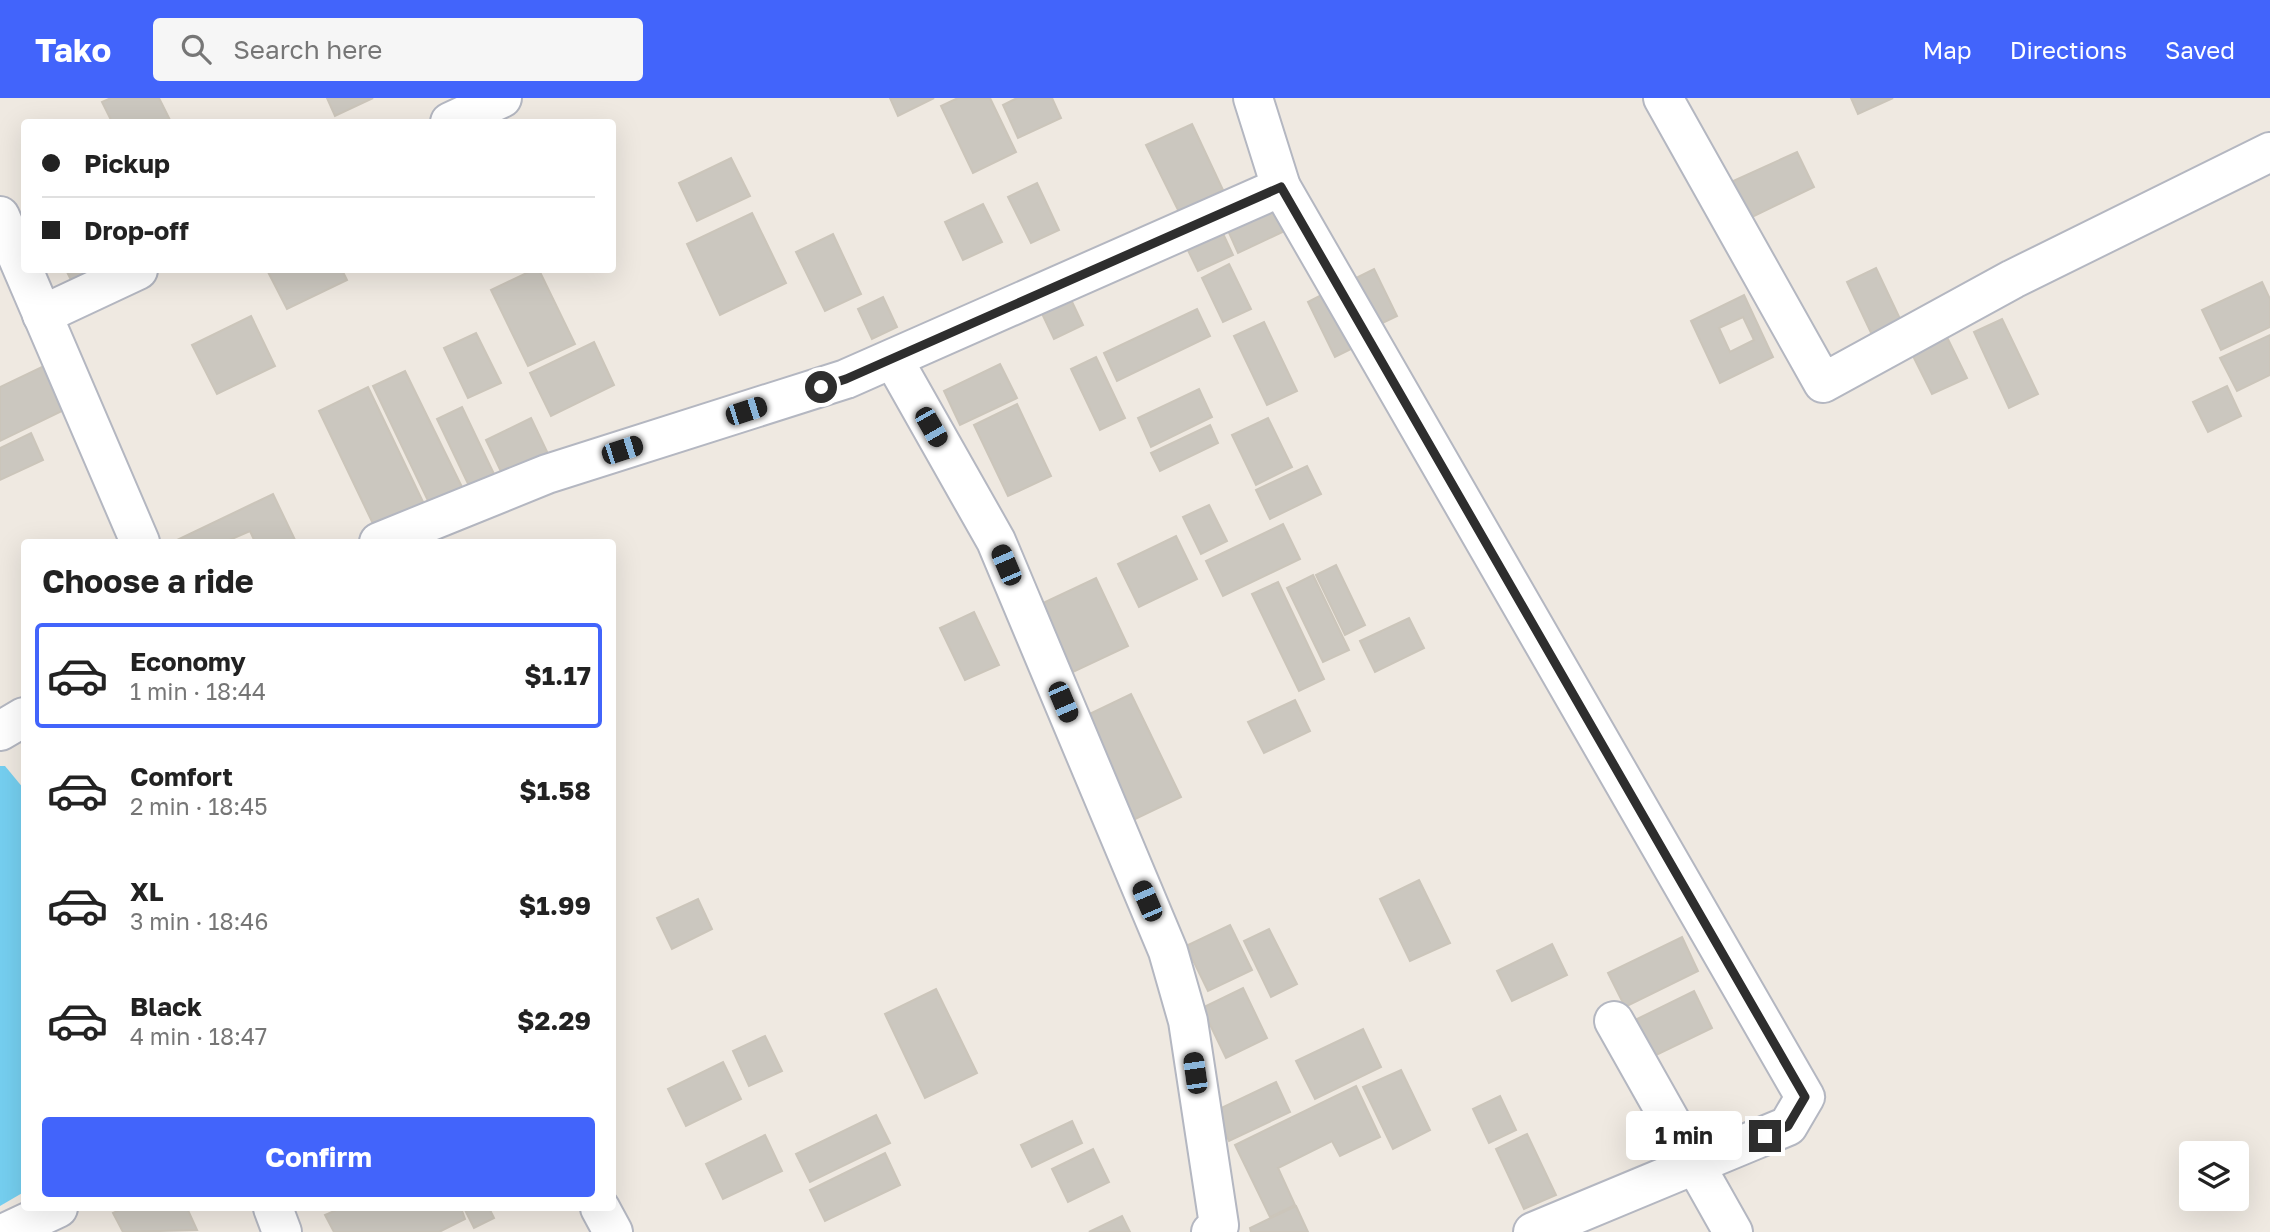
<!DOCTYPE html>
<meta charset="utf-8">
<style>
body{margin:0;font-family:"Golos Text",sans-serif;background:#f6f6f6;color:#222;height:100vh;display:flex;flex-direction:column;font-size:26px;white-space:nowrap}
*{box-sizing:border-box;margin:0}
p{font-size:23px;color:#767676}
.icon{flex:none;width:38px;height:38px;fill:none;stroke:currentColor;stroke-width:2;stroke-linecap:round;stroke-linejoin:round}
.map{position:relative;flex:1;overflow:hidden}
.details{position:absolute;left:21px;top:441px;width:595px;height:672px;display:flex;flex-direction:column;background:#fff;border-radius:7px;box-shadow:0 7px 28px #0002}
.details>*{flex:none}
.hud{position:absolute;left:21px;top:21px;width:595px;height:154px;border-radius:7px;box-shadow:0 7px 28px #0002;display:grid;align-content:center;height:154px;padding:0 21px;background:#fff}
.controls{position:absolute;left:2179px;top:1043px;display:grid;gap:14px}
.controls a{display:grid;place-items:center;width:70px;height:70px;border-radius:7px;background:#fff;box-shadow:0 7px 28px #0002;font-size:35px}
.end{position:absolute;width:32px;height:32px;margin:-16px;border:9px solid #2e2e2e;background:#fff;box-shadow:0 0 0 4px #fff}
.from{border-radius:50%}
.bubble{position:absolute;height:49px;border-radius:7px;background:#fff;box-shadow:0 7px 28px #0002;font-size:23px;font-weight:700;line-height:49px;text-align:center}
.car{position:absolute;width:21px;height:42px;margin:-21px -10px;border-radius:9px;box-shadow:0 0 5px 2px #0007;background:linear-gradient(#222 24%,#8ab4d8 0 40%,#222 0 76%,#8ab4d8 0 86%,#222 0)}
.hud b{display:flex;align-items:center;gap:24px;height:66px;font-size:26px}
.hud b+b{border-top:2px solid #e0e0e0}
.hud i{width:18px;height:18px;background:#222}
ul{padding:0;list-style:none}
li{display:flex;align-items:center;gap:21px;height:105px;margin:0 14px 10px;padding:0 7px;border:4px solid transparent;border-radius:7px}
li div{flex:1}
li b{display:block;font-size:26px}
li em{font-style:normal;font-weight:700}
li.current{border-color:#4264fb}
li>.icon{width:63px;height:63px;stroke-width:1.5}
h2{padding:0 21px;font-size:32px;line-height:84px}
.cta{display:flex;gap:14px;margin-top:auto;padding:14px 21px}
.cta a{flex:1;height:80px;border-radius:7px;background:#4264fb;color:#fff;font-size:28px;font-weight:700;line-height:80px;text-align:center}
header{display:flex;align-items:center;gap:42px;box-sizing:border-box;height:98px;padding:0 35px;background:#4264fb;color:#fff}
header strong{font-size:33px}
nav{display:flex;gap:38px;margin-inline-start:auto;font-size:24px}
.search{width:490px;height:63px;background:#f6f6f6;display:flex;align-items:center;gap:18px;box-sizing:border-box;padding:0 24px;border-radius:7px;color:#767676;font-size:26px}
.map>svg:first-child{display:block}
.water{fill:#75cff0}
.building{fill:#cbc7bf;stroke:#cbc5ba;stroke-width:2;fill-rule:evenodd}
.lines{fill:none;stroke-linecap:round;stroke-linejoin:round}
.minor-casing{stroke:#b4b7c1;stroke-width:42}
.minor{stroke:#fff;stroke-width:38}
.route{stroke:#2e2e2e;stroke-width:9}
</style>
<header>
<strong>Tako</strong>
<div class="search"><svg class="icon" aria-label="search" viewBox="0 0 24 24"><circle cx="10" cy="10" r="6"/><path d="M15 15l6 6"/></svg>Search here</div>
<nav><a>Map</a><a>Directions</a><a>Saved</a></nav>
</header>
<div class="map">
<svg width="2270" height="1134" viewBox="0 0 2270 1134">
<rect width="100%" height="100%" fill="#efe9e1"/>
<path class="water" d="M0,668H5L24,691V1094L0,1108Z"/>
<g class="building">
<path d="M111,0H159L171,24H112L102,4Z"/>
<path d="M327,0H373L335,18Z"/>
<path d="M890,0H934L898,18Z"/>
<path d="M958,0H990L1016,54L973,75L941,8Z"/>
<path d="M1017,0H1052L1061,20L1018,40L1003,7Z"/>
<path d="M1851,0H1893L1858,16Z"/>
<path d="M1192,26L1223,92L1179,114L1146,47Z"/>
<path d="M1797,54L1814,89L1748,121L1731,84Z"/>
<path d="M731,60L750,98L697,123L679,85Z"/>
<path d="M1037,85L1059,132L1031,145L1008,99Z"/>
<path d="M1280,102L1293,129L1238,155L1226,128Z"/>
<path d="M983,106L1002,144L963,162L945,124Z"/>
<path d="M752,115L786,185L720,217L687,146Z"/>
<path d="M1219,127L1233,157L1198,173L1184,144Z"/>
<path d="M833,136L861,196L825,213L796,154Z"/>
<path d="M1229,166L1251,211L1223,224L1202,180Z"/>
<path d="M1876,170L1902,225L1873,239L1847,184Z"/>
<path d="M1374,171L1397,218L1370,231L1348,184Z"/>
<path d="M66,172H93L71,182Z"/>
<path d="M267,172H342L347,182L287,211Z"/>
<path d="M533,172H539L575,246L528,268L491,192Z"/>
<path d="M2262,184L2270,201V229L2221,252L2202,212Z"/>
<path d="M1065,189L1083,227L1054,241L1036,203Z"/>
<path d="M1331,192L1357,248L1335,259L1308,204Z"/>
<path d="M1744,197L1773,259L1720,285L1691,223ZM1743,219L1754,242L1730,254L1719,230Z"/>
<path d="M883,199L897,229L872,241L858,211Z"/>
<path d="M1197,211L1210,238L1117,283L1104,255Z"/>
<path d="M251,218L275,268L217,296L192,247Z"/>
<path d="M2002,221L2038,296L2009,310L1974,234Z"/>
<path d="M1264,224L1297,293L1267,307L1234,238Z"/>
<path d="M1942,229L1967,280L1932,296L1907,246Z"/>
<path d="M476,235L501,285L468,300L444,250Z"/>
<path d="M2270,237V277L2237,293L2220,260Z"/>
<path d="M594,244L614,287L551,318L530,275Z"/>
<path d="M1096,259L1125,320L1100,332L1071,271Z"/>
<path d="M1000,266L1017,300L960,327L944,293Z"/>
<path d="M46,267L66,311L0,343V289Z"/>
<path d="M405,273L463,391L430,407L373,288Z"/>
<path d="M2227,288L2241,318L2208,334L2193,304Z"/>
<path d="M368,289L425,408L376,432L319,313Z"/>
<path d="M1199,291L1212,319L1151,349L1138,320Z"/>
<path d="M1017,306L1051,378L1008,398L974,327Z"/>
<path d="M462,309L495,378L470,390L437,321Z"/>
<path d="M531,320L550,360L505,382L486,342Z"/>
<path d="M1268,320L1292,369L1256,387L1232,337Z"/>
<path d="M1210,327L1218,345L1160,373L1151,355Z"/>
<path d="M31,335L43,362L0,382V350Z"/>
<path d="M1307,368L1321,396L1270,421L1256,392Z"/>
<path d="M273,396L296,444H255L250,433L225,444H173Z"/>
<path d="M1209,407L1227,443L1201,456L1183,419Z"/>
<path d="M1283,426L1300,461L1223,498L1206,463Z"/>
<path d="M1176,438L1197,481L1139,509L1118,466Z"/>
<path d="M1336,467L1365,527L1345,537L1316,477Z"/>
<path d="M1313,477L1349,552L1323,564L1287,490Z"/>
<path d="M1096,480L1128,548L1073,574L1041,506Z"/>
<path d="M1278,484L1324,581L1299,593L1252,496Z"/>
<path d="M974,514L999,567L965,582L940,530Z"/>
<path d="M1409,520L1424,550L1375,574L1360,543Z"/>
<path d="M1131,596L1181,699L1127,725L1077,622Z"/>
<path d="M1295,602L1310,633L1264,655L1248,624Z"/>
<path d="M1419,782L1450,845L1410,863L1380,801Z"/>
<path d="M698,801L712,831L672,851L657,820Z"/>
<path d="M1230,827L1252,872L1208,893L1186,848Z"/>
<path d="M1269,831L1297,886L1271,899L1244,843Z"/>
<path d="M1682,839L1698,873L1625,909L1608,875Z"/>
<path d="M1552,846L1567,877L1512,903L1497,873Z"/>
<path d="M1243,890L1267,940L1226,960L1202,910Z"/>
<path d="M936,891L977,975L925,1000L885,916Z"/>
<path d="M1694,893L1712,930L1648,961L1631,924Z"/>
<path d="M1363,931L1381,969L1315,1001L1296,963Z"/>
<path d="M765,938L782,973L749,988L733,953Z"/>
<path d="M723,964L741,1001L686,1028L668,991Z"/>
<path d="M1401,972L1430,1032L1393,1051L1363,989Z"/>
<path d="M1276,984L1290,1014L1229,1043L1215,1013Z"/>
<path d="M1356,988L1380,1039L1340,1058L1332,1043L1278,1070L1295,1107L1270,1119L1235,1047Z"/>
<path d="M1500,998L1516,1032L1489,1045L1473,1011Z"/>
<path d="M876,1017L890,1045L810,1084L796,1056Z"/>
<path d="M1072,1023L1082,1045L1032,1069L1021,1047Z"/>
<path d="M1527,1036L1556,1097L1524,1111L1496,1051Z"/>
<path d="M765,1037L782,1073L723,1101L706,1066Z"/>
<path d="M1093,1051L1109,1084L1068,1104L1052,1071Z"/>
<path d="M885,1055L900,1087L825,1123L810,1092Z"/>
<path d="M1296,1108L1308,1134H1251L1250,1130Z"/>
<path d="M124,1110H187L197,1132L123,1134L113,1115Z"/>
<path d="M341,1110H461L465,1121L439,1134H334L325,1117Z"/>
<path d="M464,1110H489L494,1120L474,1130Z"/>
<path d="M1122,1118L1130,1134H1089Z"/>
</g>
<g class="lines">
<g class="minor-casing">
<g id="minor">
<path d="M1253,0L1281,89L1805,999L1788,1028L1533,1134"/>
<path d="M1663,0L1823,285L2013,181L2270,54"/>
<path d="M450,24L502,0"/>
<path d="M0,118L140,444"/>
<path d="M42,217L138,172"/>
<path d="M893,261L996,443L1168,853L1188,923L1219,1127L1211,1134"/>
<path d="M379,444L547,376L846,281L1281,89"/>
<path d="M0,633L24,619"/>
<path d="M1614,923L1733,1134"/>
<path d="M273,1110L282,1134"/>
<path d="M600,1110L613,1134"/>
<path d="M7,1134L58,1110"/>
</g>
</g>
<use href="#minor" class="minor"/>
</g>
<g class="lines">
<path class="route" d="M821,289L846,281L1281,89L1805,999L1788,1028L1765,1038"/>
</g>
</svg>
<div class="controls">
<a><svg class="icon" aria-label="layers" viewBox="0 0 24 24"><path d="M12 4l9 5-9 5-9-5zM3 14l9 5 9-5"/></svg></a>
</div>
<i class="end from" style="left:821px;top:289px"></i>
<i class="end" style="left:1765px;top:1038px"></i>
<div class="bubble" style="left:1626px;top:1013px;width:116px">1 min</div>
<i class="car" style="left:746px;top:313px;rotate:72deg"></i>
<i class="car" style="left:931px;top:329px;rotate:150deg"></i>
<i class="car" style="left:622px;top:352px;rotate:72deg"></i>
<i class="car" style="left:1006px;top:467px;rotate:337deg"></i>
<i class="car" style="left:1063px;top:604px;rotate:157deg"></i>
<i class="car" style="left:1147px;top:803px;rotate:337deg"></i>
<i class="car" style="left:1195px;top:975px;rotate:352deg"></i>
<div class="hud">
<b><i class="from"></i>Pickup</b>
<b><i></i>Drop-off</b>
</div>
<section class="details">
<h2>Choose a ride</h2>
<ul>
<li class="current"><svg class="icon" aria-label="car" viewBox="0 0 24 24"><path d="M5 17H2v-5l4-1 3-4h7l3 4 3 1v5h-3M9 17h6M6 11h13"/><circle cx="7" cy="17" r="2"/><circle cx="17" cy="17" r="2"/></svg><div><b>Economy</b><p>1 min · 18:44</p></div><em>$1.17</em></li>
<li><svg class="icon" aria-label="car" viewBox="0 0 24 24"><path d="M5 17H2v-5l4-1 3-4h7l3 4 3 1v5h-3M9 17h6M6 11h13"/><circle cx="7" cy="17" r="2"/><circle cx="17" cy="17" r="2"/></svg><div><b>Comfort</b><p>2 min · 18:45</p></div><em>$1.58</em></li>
<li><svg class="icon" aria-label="car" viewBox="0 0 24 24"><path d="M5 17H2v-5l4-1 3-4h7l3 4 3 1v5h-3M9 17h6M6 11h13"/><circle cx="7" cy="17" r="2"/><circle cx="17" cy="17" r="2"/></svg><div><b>XL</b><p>3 min · 18:46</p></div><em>$1.99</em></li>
<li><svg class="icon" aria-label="car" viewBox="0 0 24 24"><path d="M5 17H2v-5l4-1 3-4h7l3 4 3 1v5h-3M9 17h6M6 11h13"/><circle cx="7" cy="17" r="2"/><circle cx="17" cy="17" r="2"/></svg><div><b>Black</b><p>4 min · 18:47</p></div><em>$2.29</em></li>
</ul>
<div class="cta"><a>Confirm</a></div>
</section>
</div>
